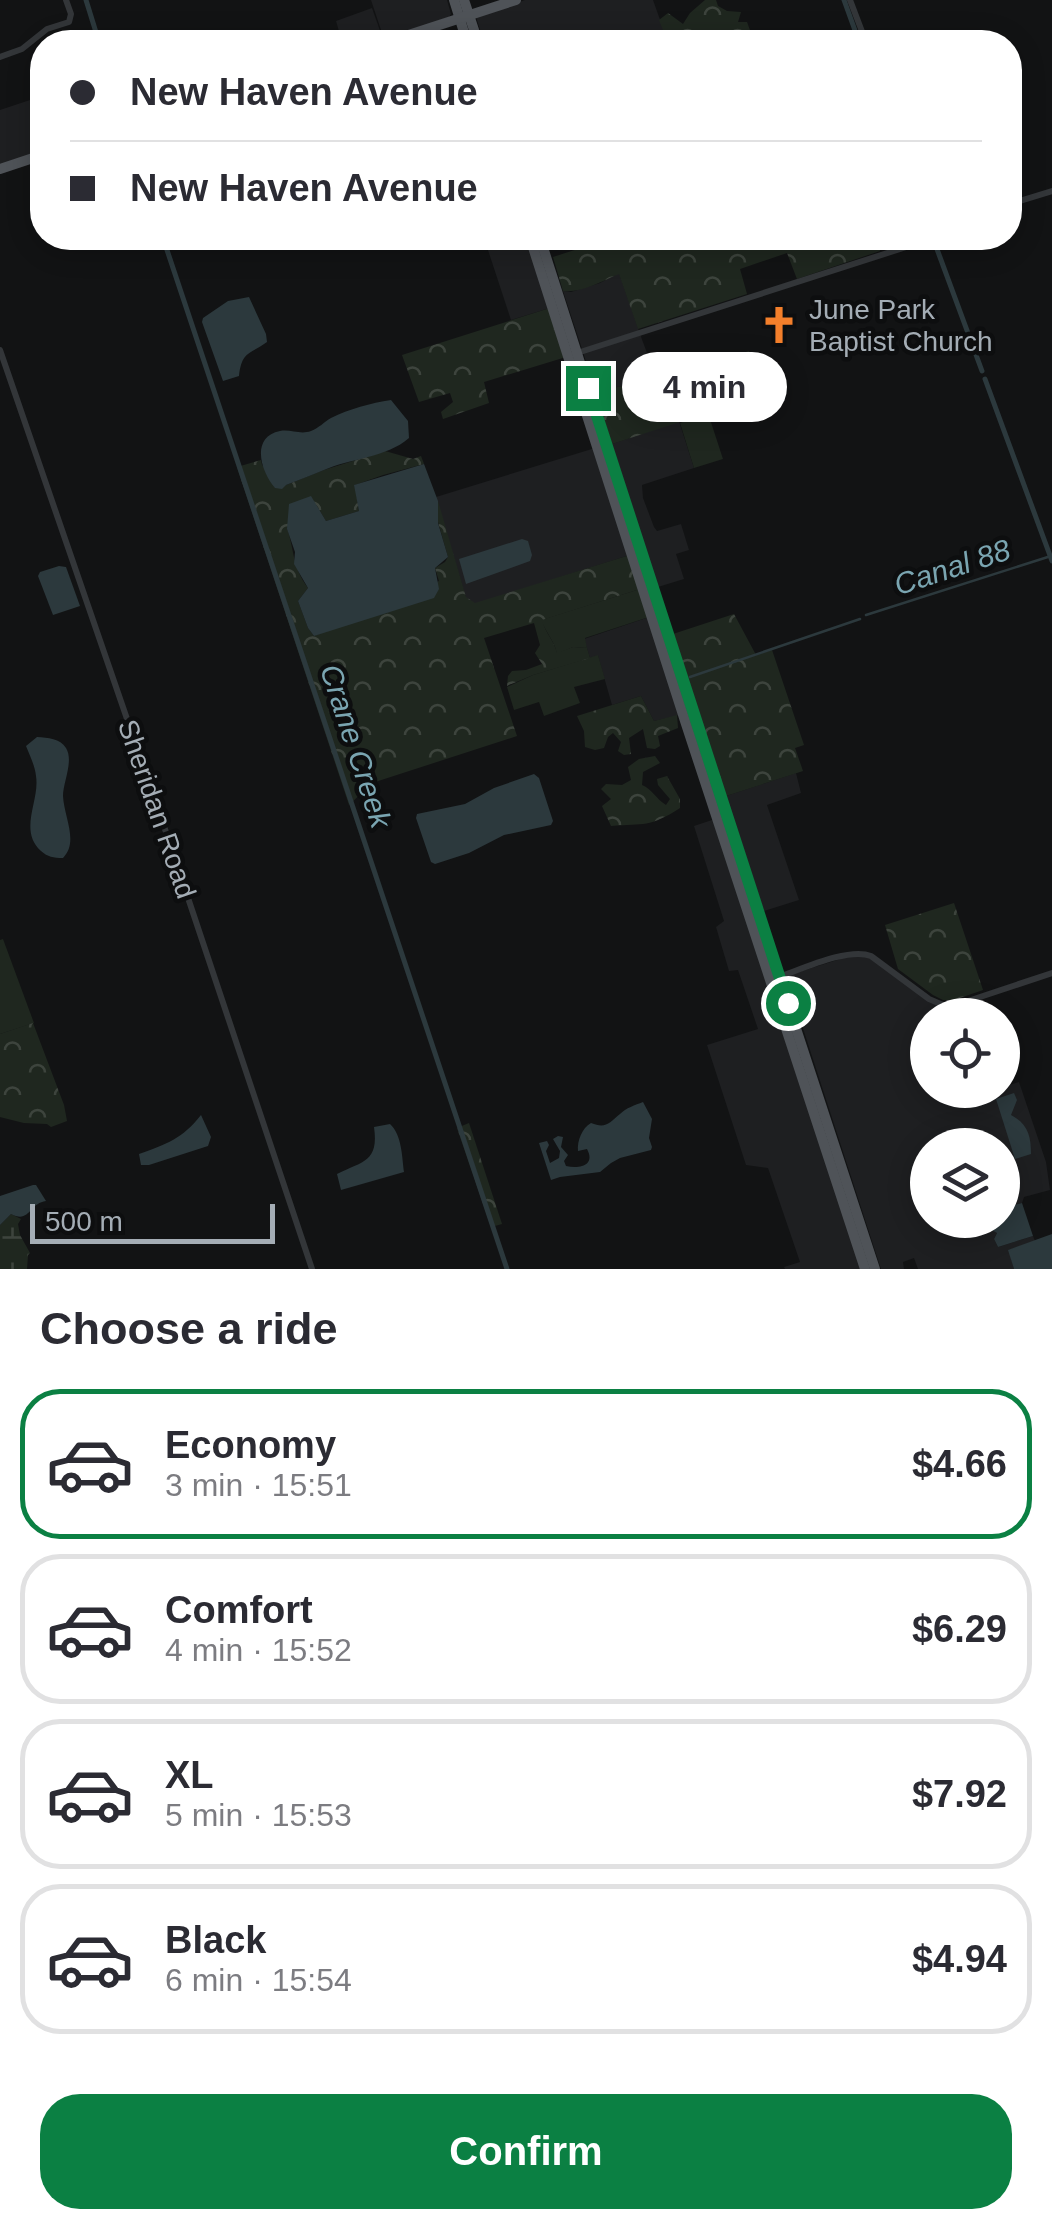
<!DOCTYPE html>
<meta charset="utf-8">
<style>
body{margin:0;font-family:Helvetica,sans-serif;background:#f7f7f7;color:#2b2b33;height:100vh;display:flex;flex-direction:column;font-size:38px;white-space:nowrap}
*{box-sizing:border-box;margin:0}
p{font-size:32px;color:#7c7c81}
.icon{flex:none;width:55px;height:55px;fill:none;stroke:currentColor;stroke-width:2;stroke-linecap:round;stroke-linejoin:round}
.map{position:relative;height:1269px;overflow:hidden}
.drawer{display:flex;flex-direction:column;background:#fff;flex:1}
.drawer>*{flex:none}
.top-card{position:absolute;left:30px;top:30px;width:992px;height:220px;border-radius:40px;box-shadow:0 5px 25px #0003;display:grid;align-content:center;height:220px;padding:0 40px;background:#fff}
.tools{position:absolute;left:910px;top:998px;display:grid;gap:20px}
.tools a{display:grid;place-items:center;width:110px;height:110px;border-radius:50%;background:#fff;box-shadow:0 5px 25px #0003;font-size:50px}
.scale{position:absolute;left:30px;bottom:25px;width:245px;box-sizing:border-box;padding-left:10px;border:5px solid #a4adb5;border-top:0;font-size:28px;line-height:35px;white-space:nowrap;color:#a4adb5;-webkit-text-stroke:8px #0d0e0f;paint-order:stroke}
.end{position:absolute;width:45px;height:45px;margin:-22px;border:12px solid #0b8043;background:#fff;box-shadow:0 0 0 5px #fff}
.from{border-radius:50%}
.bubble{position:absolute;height:70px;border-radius:35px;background:#fff;box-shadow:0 5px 25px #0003;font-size:32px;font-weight:700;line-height:70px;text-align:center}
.top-card b{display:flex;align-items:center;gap:35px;height:95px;font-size:38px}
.top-card b+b{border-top:2px solid #e1e1e2}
.top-card i{width:25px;height:25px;background:#2b2b33}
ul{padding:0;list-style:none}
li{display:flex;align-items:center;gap:30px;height:150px;margin:0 20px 15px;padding:0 20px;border:5px solid #e1e1e2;border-radius:40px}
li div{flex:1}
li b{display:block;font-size:38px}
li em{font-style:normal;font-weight:700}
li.current{border-color:#0b8043}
li>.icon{width:90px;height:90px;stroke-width:1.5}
h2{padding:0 40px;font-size:45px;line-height:120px}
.primary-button{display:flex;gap:20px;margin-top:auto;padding:20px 40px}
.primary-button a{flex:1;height:115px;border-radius:40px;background:#0b8043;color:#fff;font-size:40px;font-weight:700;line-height:115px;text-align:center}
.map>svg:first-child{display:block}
.built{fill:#1e1f21}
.green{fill:#1f271f}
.forest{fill:url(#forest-crowns)}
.wetland{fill:url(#wetland-marsh)}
.water{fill:#2c393d}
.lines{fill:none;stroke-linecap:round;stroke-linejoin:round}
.stream{stroke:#2c393d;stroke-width:2.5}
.canal{stroke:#2c393d;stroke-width:5}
.minor{stroke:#333639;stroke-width:6}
.major{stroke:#4f5358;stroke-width:10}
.route{stroke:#0b8043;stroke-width:12}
.labels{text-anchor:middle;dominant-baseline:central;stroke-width:9;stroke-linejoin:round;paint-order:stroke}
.poi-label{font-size:28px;fill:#a4adb5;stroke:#0d0e0f;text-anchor:start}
.street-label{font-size:28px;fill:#a4adb5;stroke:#0d0e0f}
.water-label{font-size:30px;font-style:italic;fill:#7aa5b1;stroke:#0d0e0f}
</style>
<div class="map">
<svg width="1052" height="1269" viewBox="0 0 1052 1269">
<defs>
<pattern id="forest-crowns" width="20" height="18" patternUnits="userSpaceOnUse" patternTransform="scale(2.5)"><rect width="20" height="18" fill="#1f271f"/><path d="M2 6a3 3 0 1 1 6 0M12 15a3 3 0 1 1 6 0" fill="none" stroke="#3d443d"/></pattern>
<pattern id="wetland-marsh" width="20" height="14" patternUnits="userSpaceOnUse" patternTransform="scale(2.5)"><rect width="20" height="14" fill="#1f271f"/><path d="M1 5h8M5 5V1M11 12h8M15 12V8" fill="none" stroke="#3d443d"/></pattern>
</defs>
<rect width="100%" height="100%" fill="#121314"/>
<g class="built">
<path d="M371,0H447L451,14L449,17L384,39Z"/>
<path d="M525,0H653L668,42H484L476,17Z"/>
<path d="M372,8L383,39L373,42H342L336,21Z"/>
<path d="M42,96V151L0,165V110Z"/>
<path d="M484,238H527L550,308L511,320Z"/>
<path d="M619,273L639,331L582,349L563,291L571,292L600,283Z"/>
<path d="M640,334L657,380L595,391L583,352Z"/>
<path d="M679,421L694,468L642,485L643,498L654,527L657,531L681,524L689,550L676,554L684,579L658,587L612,444Z"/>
<path d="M595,448L630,555L475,604L466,598L436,497Z"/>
<path d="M649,617L680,715L654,721L641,696L612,705L598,656L590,658L584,639Z"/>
<path d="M796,773L801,793L767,805L799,900L764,911L726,796Z"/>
<path d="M715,819L862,1269H785L784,1267L800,1262L768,1168L746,1165L707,1045L758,1029L738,970L729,971L716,927L724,921L694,826Z"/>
<path d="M850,956L870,957L928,1000L945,1009L947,1015H928V1090H957L962,1100L967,1099L968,1090H973L976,1097L995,1090H1002L1003,1087L1019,1082L1046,1162L1050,1190L1024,1197L1022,1203L1003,1208L1002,1145H928V1220H985L988,1227L997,1233L994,1239L998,1247L1033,1236L1035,1241L1009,1250L1014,1269H918L914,1258L903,1262L904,1269H881L786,976Z"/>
</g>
<g class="green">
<path d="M708,413L723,459L694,468L680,423Z"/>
<path d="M640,589L649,617L585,638L587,648L573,647L557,654C554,640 546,633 541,620Z"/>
<path d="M598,655L605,679L574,687L580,703L544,716L539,702L514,710L507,687L533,675Z"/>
<path d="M3,939L34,1023L0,1034V940Z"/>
</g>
<g class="forest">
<path d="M705,0H716L718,6L727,11L741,12L738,22H747L751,33L735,42H668L659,20L668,13L683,24L690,13Z"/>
<path d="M612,238H876L880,251L797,279L787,253L740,269L747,294L638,329L619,274C602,281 582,293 563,291L553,257Z"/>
<path d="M550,308L566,357L484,382L489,403L443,419L441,412L453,402L450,393L419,402L402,355Z"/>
<path d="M749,351L763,395L612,444L595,391L657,380Z"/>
<path d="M385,451L413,459L421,456L424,464L383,475L355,485L359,511L326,521L320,511L287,528C295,553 292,566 308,588L298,601L308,628L314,636L439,581L435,568L445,562L448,557L438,522V501L466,597L475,603L630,555L640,589L542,620C545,633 554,640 557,653L573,647L587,648L590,658L533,675L507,686L508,676L512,671L526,670L542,664L535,653L540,645L534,623L484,638L517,736L372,783L349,805L237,467L261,460L262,465L286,485L324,470Z"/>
<path d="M734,614L756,655L772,650L804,745L795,748L803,771L726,796L673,634Z"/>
<path d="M641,696L654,721L677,715L678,728L658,736L660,746L655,749L647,748L643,729L629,738L631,754L624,755L618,751L621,742L613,733L608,737L604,748L595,750L585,747L584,731L577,716Z"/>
<path d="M655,756L660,763L643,772L642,785C652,789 656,799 666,805L670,799L658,785L657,779L667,776L680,799V808C649,828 644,823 611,826L602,806L611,799L601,789L606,784L622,785L631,780L628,767L639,759Z"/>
<path d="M954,903L983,990L954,1000H943L933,995L898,969L885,925Z"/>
<path d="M33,1023L64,1105L67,1121L51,1127L47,1124L24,1123L0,1117V1034Z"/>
<path d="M469,1123L502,1224L491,1227L457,1128Z"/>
</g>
<path class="wetland" d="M11,1214L21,1219L18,1224L20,1235L30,1253L28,1255L27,1269H0V1225Z"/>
<g class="water">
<path d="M249,297L266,334L267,342C249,355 242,351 239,376L223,381L202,322L203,318L228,301Z"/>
<path d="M391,400L408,421L409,438C386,458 351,458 324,470C312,475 299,480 286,485L282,489L275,488C261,472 250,437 280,431C291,429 300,435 311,431C319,428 324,422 331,418C349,409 371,403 391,400Z"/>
<path d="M424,464L438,501V523L448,557L435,568L439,589L434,598L314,636L308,628L298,601L308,588L294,564L295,552L287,529L289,504L311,496L326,521L359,511L354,485Z"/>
<path d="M522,539L528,541L532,555L530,561L466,584L459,559Z"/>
<path d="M59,566L66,567L80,606L53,615L38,576L40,572Z"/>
<path d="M37,737C48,738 60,738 66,748C74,761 63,782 63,796C64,817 79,842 63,858C53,858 48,857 41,851C18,830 40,801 36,776C35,766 30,756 26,746Z"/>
<path d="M534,774L539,778L553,821L551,825L504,835L469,853L435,864L431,862L416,818L417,814L465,804L494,788Z"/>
<path d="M1014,1093L1017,1100L1011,1115C1028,1124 1031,1136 1031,1154L1015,1159L996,1099Z"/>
<path d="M643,1102L652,1119L649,1138L652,1147L651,1150L620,1158L611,1163L600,1172L560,1177L551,1180L539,1143L547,1141L549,1145L546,1151L550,1163L559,1158L560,1151L553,1139L558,1136L563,1137L561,1147L568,1155L564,1161L566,1166C579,1169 596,1166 587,1149L578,1151C577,1141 582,1128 591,1123C606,1129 609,1123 620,1114C626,1108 635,1105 643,1102Z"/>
<path d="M201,1115L211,1137L208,1146L149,1165H141L139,1154C167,1144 182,1139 201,1115Z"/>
<path d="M390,1124C402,1135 402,1157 404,1172L341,1190L337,1174C363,1161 379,1162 374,1127Z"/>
<path d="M33,1185H36L46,1201C29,1203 30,1224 11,1214L0,1225V1196Z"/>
<path d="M1022,1203L1033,1236L998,1247L994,1239L997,1233L988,1228L985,1220H1002L1003,1208Z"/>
<path d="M1052,1234V1269H1014L1008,1250Z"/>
</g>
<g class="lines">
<g class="stream">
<path d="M866,615L1051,556"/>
<path d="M690,677L860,619"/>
</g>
<g class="canal">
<path d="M86,0L99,42"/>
<path d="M844,0L857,36"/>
<path d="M163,238L507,1269"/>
<path d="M934,241L982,371"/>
<path d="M985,379L1052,561"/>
</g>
<g class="minor">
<path d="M850,0L866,42"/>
<path d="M0,57L22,49L47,29L69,22L71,14L66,0"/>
<path d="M1010,204L1052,191"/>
<path d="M0,350L167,835L312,1269"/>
<path d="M574,354L934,238"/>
<path d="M779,977C802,969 849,947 871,956L929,999L943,1005L953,1006L1052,973"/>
</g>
<g class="major">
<path d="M454,0L467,42"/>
<path d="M464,0L478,42"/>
<path d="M387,42L516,0"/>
<path d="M0,169L42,155"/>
<path d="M530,238L685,721L865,1269"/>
<path d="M540,238L694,718L875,1269"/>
</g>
</g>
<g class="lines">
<path class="route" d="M588,388L788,1003"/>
</g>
<defs>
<g id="church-bare" transform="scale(3)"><path d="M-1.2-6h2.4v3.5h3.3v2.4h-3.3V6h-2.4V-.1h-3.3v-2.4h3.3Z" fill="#f37f2b" stroke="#0d0e0f" stroke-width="2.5" paint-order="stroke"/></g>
</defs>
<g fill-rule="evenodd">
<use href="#church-bare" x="779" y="325"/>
</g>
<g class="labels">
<g class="poi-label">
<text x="809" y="309">June Park<tspan x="809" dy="32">Baptist Church</tspan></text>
</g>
<g class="street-label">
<text transform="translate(157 809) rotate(71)">Sheridan Road</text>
</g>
<g class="water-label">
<text transform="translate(952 567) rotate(-18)">Canal 88</text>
<text transform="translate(356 746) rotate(72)">Crane Creek</text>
</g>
</g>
</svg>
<div class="tools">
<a><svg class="icon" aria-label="locate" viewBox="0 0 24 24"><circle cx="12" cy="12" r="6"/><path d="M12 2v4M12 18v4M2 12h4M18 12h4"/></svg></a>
<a><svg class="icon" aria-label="layers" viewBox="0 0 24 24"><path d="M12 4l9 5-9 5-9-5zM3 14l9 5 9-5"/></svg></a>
</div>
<div class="scale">500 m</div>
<i class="end from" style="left:788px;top:1003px"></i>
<i class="end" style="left:588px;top:388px"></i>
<div class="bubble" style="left:622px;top:352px;width:165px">4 min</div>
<div class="top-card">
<b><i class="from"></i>New Haven Avenue</b>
<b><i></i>New Haven Avenue</b>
</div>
</div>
<section class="drawer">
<h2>Choose a ride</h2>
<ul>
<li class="current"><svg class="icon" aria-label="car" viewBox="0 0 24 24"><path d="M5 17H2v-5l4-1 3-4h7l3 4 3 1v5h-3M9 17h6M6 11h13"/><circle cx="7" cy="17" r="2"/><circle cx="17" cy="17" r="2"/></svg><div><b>Economy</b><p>3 min · 15:51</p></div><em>$4.66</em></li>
<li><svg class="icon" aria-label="car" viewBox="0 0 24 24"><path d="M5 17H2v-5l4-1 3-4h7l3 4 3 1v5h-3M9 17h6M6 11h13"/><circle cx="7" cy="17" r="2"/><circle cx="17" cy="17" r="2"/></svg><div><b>Comfort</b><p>4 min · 15:52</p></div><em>$6.29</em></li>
<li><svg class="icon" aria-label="car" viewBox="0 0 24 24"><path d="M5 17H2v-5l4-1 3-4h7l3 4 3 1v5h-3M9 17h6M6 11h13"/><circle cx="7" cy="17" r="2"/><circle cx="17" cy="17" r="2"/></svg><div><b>XL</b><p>5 min · 15:53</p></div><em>$7.92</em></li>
<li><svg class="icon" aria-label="car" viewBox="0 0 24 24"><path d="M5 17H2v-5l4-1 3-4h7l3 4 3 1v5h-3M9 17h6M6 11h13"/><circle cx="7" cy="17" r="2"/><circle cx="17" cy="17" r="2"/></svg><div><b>Black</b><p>6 min · 15:54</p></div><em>$4.94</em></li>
</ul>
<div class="primary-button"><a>Confirm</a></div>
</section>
